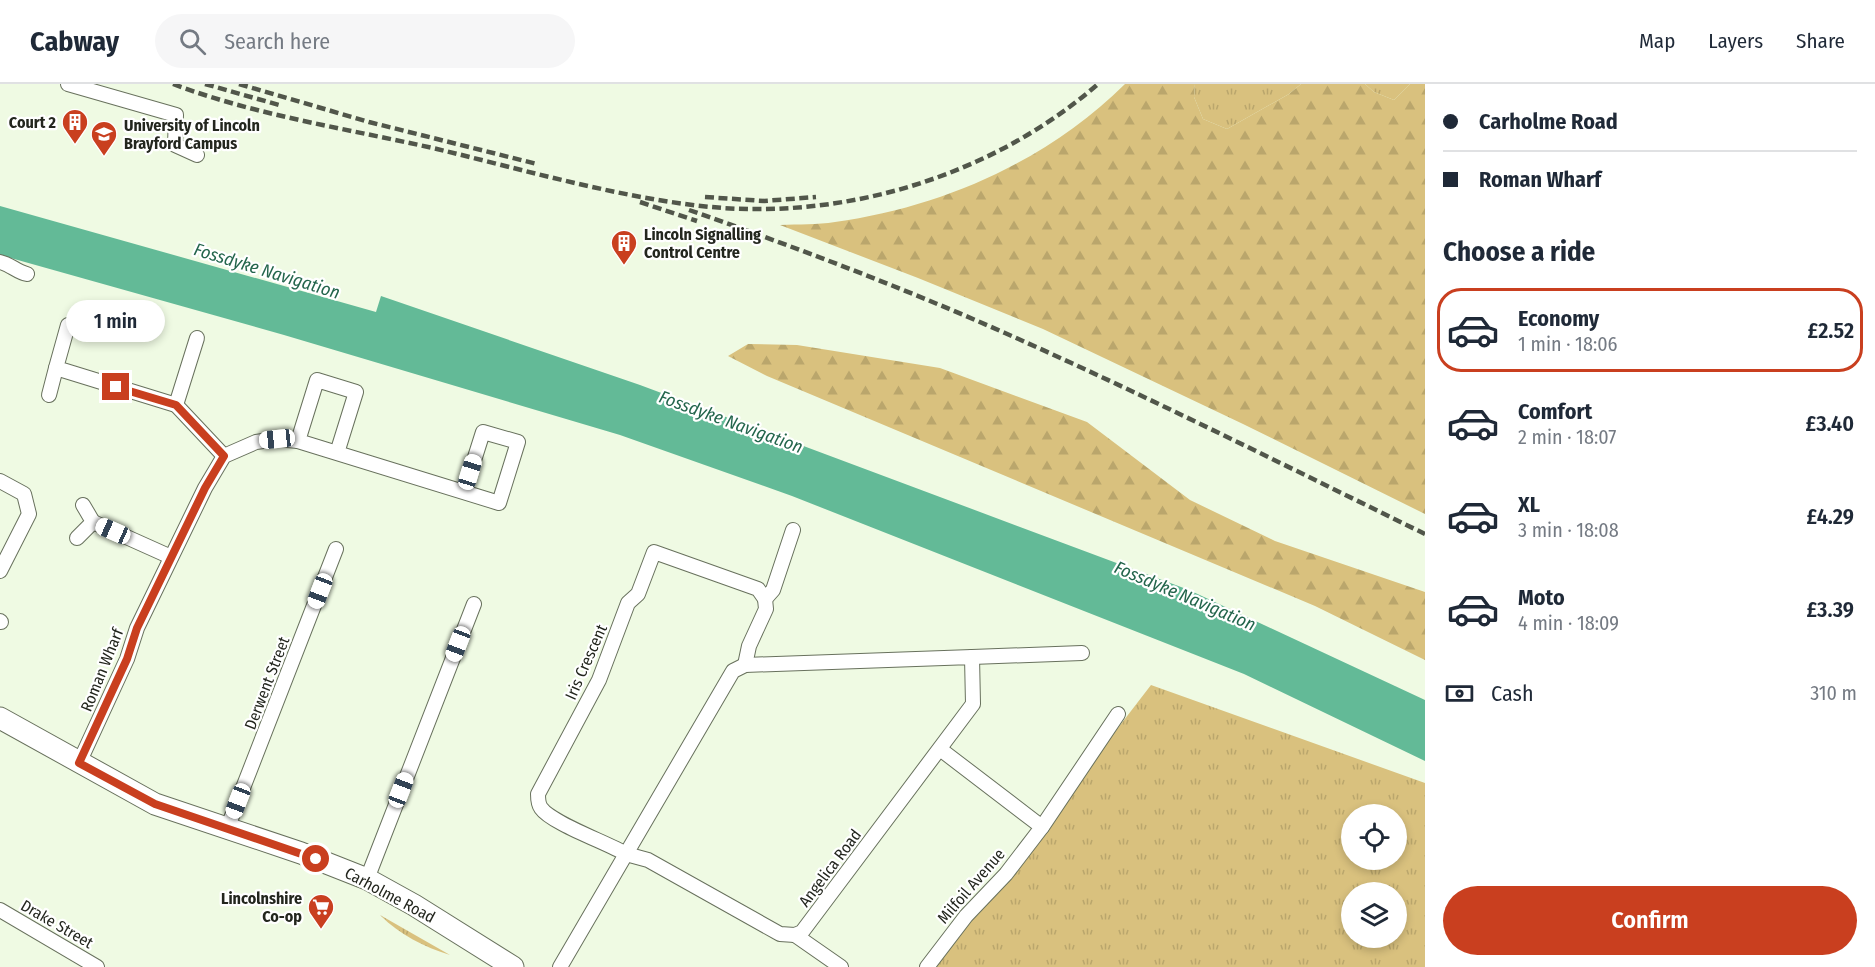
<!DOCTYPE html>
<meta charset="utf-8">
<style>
body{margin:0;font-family:"Fira Sans Condensed",sans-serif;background:#f6f6f7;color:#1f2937;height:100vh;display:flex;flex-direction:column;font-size:22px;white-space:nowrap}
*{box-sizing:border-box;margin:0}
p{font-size:20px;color:#747a83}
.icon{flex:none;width:33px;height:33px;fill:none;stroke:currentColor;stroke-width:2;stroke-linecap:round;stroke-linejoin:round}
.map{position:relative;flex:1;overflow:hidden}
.panel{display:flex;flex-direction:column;background:#fff;width:450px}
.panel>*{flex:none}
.guide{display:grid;align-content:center;height:132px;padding:0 18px;background:#fff}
.controls{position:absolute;left:1341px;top:720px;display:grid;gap:12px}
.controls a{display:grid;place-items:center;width:66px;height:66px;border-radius:50%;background:#fff;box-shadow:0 3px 9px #0003;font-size:30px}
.end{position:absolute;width:27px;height:27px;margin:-14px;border:8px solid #c93f1f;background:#fff;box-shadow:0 0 0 3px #fff}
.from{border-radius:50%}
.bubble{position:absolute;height:42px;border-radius:21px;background:#fff;box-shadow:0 3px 9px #0003;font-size:20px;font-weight:600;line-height:42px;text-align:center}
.car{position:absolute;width:18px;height:36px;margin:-18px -9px;border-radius:8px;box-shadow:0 0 4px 2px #0007;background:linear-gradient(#fff 24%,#345 0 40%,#fff 0 76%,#345 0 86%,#fff 0)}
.guide b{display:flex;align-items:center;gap:21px;height:57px;font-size:22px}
.guide b+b{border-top:2px solid #e0e1e3}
.guide i{width:15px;height:15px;background:#1f2937}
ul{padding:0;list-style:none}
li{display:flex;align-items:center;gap:18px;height:84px;margin:0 12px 9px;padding:0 6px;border:3px solid transparent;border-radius:24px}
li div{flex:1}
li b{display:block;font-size:22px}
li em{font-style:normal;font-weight:600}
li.active{border-color:#c93f1f}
li>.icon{width:54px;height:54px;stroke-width:1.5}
h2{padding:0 18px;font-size:27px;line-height:72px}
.pay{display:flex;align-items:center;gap:15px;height:66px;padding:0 18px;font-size:22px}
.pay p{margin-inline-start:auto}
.button{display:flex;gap:12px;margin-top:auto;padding:12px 18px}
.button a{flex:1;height:69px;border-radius:36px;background:#c93f1f;color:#fff;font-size:24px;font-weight:600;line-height:69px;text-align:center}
header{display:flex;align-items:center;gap:36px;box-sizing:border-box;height:84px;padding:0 30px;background:#fff;border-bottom:2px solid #e0e1e3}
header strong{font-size:28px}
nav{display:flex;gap:33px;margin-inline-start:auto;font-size:21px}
.search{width:420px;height:54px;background:#f6f6f7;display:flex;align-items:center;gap:15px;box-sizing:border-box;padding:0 21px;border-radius:33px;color:#747a83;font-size:22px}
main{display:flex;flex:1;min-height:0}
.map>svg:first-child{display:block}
.grass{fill:url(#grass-tufts);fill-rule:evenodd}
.forest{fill:url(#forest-firs)}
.water{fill:#63ba97}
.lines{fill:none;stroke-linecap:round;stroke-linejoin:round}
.street-casing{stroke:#68715d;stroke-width:16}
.primary-casing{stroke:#68715d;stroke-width:23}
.street{stroke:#fff;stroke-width:14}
.primary{stroke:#fff;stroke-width:21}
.rail{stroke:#51564a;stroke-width:4.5;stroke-dasharray:9 4.5;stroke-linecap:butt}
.route{stroke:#c93f1f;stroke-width:8}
.labels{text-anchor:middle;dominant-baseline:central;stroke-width:4.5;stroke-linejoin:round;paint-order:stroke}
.poi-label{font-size:16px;font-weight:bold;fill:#23261e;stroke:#fff;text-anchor:end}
.street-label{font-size:16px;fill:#23261e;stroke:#fff}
.water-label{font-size:18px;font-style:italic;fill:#23654c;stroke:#fff}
</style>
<header>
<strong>Cabway</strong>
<div class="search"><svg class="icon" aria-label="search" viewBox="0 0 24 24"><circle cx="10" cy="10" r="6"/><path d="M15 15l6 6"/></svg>Search here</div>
<nav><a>Map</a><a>Layers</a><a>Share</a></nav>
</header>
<main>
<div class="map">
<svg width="1425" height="883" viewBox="0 0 1425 883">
<defs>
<pattern id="grass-tufts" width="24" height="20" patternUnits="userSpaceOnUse" patternTransform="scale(1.5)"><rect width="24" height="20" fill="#d9c17e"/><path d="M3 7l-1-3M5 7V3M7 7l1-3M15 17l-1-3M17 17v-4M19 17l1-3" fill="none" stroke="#baa66c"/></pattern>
<pattern id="forest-firs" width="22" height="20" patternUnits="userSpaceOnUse" patternTransform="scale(1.5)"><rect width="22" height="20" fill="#d9c17e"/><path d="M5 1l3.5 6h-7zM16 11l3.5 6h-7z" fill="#baa66c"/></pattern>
</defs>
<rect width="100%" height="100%" fill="#effae3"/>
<g class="grass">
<path d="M1195,0H1301L1289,10L1227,45L1203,35L1194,13Z"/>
<path d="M1365,0H1410L1394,16L1374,8Z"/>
<path d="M1151,601L1425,699V883H934ZM1352,730H1396V776H1352ZM1352,808H1396V854H1352Z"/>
<path d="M380,831L450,871C424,863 400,851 380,831Z"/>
</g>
<g class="forest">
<path d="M1125,0H1195L1194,13L1203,35L1227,45L1289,10L1301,0H1365L1374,8L1394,16L1410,0H1425V430L1243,340L1043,245L918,194L780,141C799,140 817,141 835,138C943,123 1047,77 1125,0Z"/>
<path d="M748,260L797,261L940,284L1087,338L1190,416L1275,457L1425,508V576L1315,522L767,292L728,272Z"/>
</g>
<path class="water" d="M0,122L376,228L381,212L640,301L1189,506L1425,616V677L1244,590L792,412L620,351L284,251L0,171Z"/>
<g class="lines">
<g class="street-casing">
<g id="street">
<path d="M68,0L176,31L175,61L197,71"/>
<path d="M0,178C10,180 17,188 27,190"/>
<path d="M68,241L56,284L176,321"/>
<path d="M197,254L176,321L224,372"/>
<path d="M49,311L56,284"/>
<path d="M337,369L356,308L317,296L298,357L499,419L518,358L483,348L464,408"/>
<path d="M0,397L24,410L29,430L0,487"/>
<path d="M93,438L171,473"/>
<path d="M77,454L93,438L83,421"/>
<path d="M765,515L773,506L793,446"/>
<path d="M0,537L1,538"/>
<path d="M972,573L973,620L802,848L795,851L780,850L648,776L626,770L733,587L745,581Z"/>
<path d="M972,573L1082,569"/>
<path d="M79,679L127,575L137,544L205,404L224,372L256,358L277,355L298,357"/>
<path d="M1042,743L1118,630"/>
<path d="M227,745L336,465"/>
<path d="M367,795L474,520"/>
<path d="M0,826L97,883"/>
<path d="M795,851L841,883"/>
<path d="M560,883L626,770C608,759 551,739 541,724C538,720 538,715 538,710L599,596L628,519L638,510L654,468L758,505L765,515L766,525L749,562L745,581"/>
<path d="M927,883L966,832L1006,790L1042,743L940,665"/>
</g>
</g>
<g class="primary-casing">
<path id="primary" d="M0,634L155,720L301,769L367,795L414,821L513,883"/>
</g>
<use href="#street" class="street"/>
<use href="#primary" class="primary"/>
<g class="rail">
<path d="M173,0C258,32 349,45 437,65C529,87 630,117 723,124C857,133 997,88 1098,0"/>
<path d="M205,0L279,21"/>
<path d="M239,0L369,38L537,80"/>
<path d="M705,113L764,117L816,113"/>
<path d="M640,118L697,137"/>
<path d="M689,126C795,163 901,203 1005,249C1147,312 1286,382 1425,450"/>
</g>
</g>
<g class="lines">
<path class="route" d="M116,303L176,321L224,372L205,404L137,544L127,575L79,679L155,720L316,775"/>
</g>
<defs>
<g id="building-pin" transform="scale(1.35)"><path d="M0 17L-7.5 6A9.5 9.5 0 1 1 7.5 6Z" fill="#c93f1f" stroke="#fff"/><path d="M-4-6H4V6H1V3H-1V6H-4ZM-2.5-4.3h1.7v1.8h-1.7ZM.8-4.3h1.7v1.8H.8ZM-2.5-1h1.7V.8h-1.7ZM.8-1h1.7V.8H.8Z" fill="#fff"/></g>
<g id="university-pin" transform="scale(1.35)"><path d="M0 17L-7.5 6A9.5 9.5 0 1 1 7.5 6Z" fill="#c93f1f" stroke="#fff"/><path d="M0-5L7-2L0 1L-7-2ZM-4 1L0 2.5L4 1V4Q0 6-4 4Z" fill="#fff"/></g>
<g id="supermarket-pin" transform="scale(1.35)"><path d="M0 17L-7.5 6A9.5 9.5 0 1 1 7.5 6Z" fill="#c93f1f" stroke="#fff"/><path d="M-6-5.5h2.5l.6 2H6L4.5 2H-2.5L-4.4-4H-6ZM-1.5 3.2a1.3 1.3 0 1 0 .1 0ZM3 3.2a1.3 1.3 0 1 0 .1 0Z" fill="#fff"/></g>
</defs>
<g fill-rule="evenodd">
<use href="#building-pin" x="75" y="38"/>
<use href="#university-pin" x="104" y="50"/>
<use href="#building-pin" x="624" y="159"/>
<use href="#supermarket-pin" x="321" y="823"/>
</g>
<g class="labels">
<g class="poi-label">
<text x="56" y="38">Court 2</text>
<text x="124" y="41" text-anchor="start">University of Lincoln<tspan x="124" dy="18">Brayford Campus</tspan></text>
<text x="644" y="150" text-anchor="start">Lincoln Signalling<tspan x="644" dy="18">Control Centre</tspan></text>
<text x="302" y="814">Lincolnshire<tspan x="302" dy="18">Co-op</tspan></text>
</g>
<g class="street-label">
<text transform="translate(586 578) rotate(-66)">Iris Crescent</text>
<text transform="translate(102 586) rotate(-68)">Roman Wharf</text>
<text transform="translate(267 599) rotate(-69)">Derwent Street</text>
<text transform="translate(830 784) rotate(-53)">Angelica Road</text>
<text transform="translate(971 802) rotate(-49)">Milfoil Avenue</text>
<text transform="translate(390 811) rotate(28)">Carholme Road</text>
<text transform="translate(57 840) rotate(30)">Drake Street</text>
</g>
<g class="water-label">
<text transform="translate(267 187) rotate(17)">Fossdyke Navigation</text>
<text transform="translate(731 338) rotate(20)">Fossdyke Navigation</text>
<text transform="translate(1185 512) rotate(23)">Fossdyke Navigation</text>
</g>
</g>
</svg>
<div class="controls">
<a><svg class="icon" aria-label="locate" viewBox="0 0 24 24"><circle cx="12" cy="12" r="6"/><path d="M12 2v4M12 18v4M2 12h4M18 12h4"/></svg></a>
<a><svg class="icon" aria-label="layers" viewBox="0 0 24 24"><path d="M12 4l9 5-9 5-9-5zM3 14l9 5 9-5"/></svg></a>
</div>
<i class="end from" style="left:316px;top:775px"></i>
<i class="end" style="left:116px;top:303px"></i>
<div class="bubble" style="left:66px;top:216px;width:99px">1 min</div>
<i class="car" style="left:277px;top:355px;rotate:264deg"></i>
<i class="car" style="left:470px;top:388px;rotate:17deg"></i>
<i class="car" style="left:113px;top:447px;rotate:294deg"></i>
<i class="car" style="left:320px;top:507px;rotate:201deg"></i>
<i class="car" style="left:458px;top:560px;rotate:201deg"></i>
<i class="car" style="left:401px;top:706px;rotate:21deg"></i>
<i class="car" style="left:238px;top:717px;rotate:201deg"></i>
</div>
<section class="panel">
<div class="guide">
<b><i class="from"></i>Carholme Road</b>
<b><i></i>Roman Wharf</b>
</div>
<h2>Choose a ride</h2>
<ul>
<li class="active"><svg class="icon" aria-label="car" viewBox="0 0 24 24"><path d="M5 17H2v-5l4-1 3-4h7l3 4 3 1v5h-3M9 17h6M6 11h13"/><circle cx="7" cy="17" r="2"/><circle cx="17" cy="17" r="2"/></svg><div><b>Economy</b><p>1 min · 18:06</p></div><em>£2.52</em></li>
<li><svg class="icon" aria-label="car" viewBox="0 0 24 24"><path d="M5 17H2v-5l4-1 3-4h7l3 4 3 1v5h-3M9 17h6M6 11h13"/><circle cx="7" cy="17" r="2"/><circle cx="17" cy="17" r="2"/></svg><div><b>Comfort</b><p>2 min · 18:07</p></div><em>£3.40</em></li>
<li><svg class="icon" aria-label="car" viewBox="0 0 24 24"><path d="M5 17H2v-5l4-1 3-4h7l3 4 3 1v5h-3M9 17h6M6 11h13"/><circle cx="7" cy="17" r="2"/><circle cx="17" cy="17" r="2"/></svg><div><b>XL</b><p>3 min · 18:08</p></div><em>£4.29</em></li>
<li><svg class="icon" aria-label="car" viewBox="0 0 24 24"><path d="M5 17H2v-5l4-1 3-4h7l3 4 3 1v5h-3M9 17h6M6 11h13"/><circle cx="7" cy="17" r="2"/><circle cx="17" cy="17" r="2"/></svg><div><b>Moto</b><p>4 min · 18:09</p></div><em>£3.39</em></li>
</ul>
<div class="pay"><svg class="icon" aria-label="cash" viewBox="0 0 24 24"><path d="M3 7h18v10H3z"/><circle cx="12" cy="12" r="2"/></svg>Cash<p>310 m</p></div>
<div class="button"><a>Confirm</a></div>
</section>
</main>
